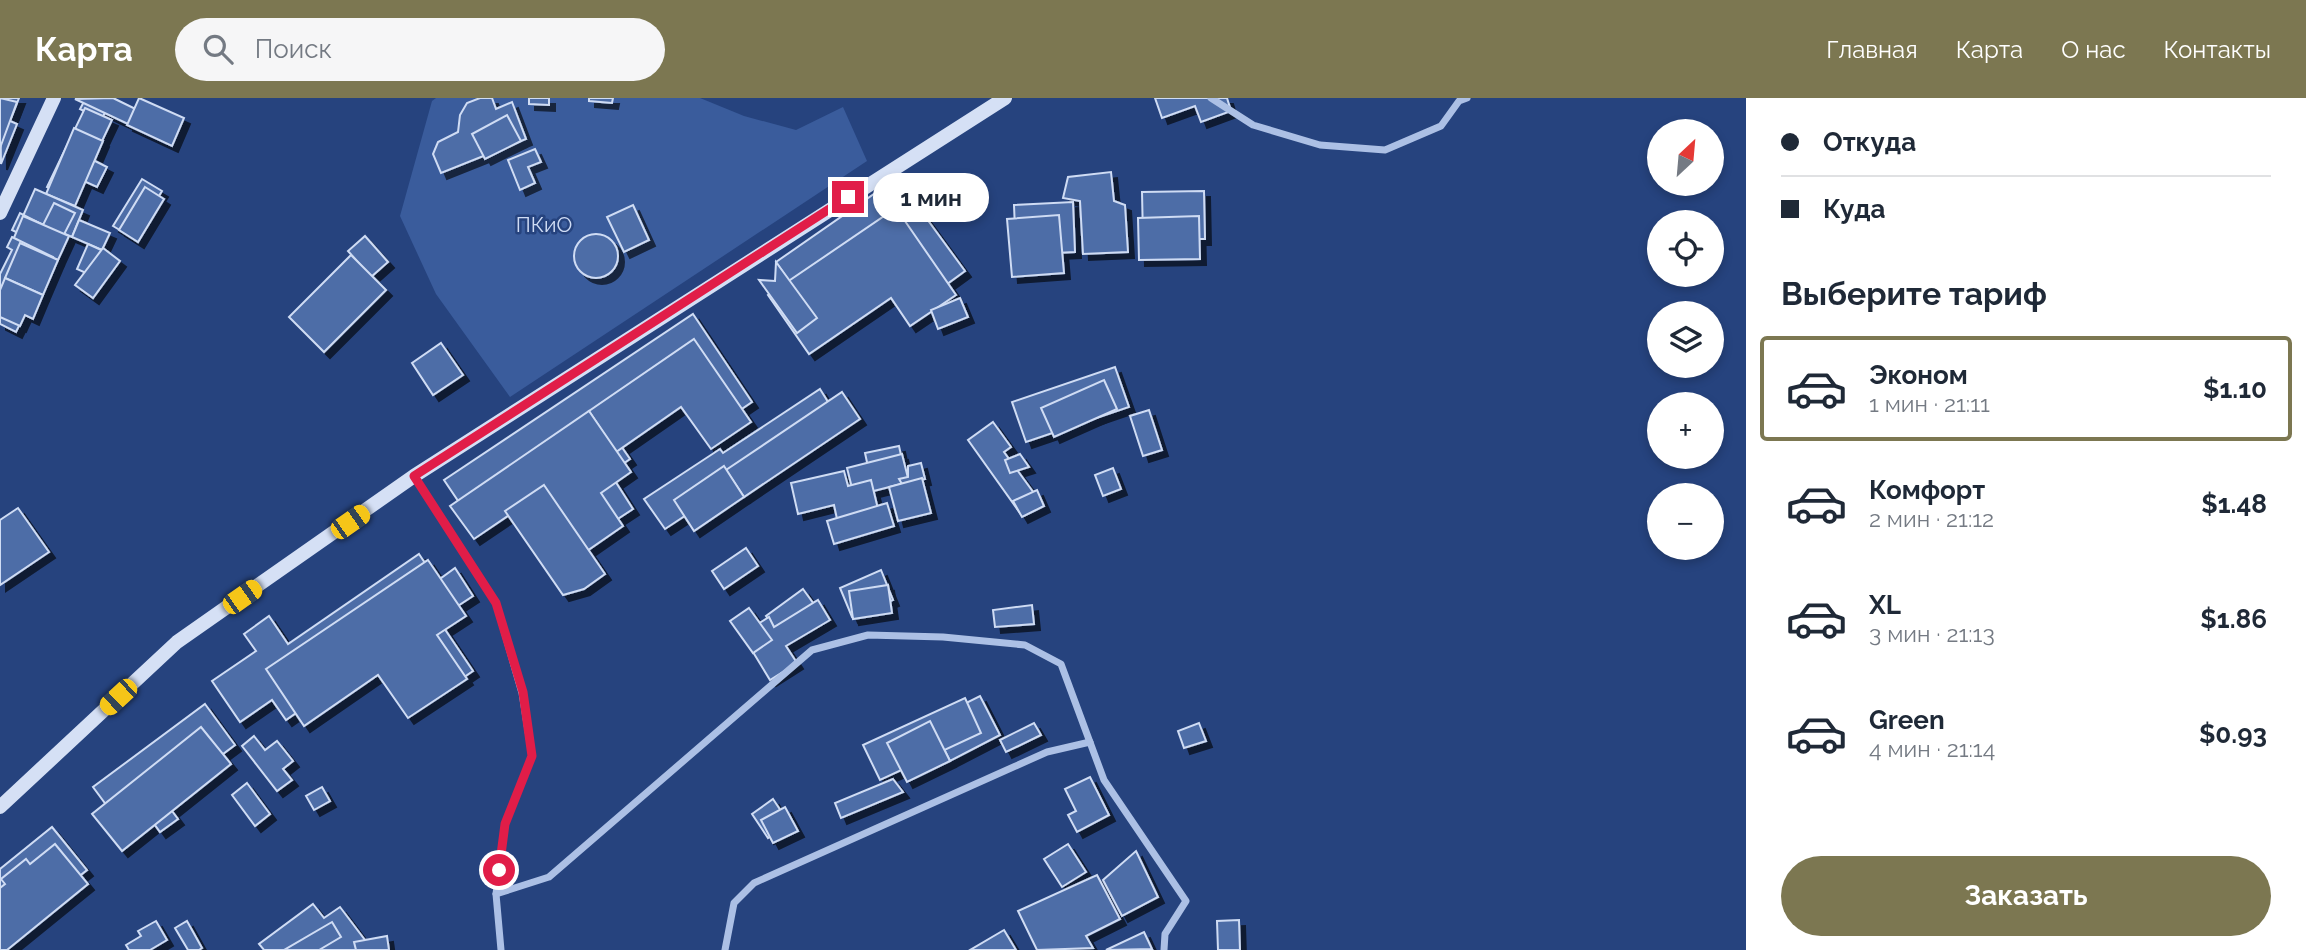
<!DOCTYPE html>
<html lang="ru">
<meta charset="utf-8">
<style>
body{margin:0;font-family:Raleway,sans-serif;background:#f6f6f7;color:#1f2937;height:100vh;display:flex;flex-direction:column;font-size:26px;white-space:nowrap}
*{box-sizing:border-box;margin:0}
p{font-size:23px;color:#747a83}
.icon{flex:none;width:38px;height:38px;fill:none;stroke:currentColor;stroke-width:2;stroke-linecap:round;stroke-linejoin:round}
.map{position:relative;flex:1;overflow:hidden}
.side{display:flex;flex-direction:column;background:#fff;width:560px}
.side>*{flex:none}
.top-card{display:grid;align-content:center;height:154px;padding:0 35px;background:#fff}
.needle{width:46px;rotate:26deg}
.controls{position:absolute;left:1647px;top:21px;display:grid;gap:14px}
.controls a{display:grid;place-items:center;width:77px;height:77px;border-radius:50%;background:#fff;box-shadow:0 4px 10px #0003;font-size:35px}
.end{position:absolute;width:32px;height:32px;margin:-16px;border:9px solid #e11d48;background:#fff;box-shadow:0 0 0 4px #fff}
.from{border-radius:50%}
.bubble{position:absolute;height:49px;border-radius:24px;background:#fff;box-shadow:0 4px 10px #0003;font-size:23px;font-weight:700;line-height:49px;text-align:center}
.car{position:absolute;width:21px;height:42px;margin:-21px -10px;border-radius:9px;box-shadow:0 0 5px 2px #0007;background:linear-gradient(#f5c518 24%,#345 0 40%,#f5c518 0 76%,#345 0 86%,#f5c518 0)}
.top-card b{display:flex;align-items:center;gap:24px;height:66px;font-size:26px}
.top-card b+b{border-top:2px solid #e0e1e3}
.top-card i{width:18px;height:18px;background:#1f2937}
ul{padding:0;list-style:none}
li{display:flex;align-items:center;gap:21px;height:105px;margin:0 14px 10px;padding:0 21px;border:4px solid transparent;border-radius:7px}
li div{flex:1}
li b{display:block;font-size:26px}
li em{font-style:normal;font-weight:700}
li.selected{border-color:#7c7751}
li>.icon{width:63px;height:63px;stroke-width:1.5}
h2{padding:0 35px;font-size:32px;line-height:84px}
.action{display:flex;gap:14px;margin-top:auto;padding:14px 35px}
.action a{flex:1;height:80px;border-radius:42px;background:#7c7751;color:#fff;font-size:28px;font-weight:700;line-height:80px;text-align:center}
header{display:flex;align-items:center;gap:42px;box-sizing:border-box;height:98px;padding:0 35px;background:#7c7751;color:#fff}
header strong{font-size:33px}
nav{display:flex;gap:38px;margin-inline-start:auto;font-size:24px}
.search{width:490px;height:63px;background:#f6f6f7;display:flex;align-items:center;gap:18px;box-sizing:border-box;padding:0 24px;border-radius:38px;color:#747a83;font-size:26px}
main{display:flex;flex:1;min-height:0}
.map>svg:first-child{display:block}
.green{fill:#3a5c9c}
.building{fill:#4e6da7;stroke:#cfdcf4;stroke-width:2;filter:url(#shadow)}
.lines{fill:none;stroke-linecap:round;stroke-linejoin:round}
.street{stroke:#acc0e5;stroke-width:7}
.secondary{stroke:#d5e0f5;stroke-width:14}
.route{stroke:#e11d48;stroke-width:9}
.labels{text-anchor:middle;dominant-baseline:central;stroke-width:5;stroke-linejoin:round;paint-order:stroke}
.park-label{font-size:21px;fill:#cfdcf4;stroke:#26437e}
</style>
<header>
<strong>Карта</strong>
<div class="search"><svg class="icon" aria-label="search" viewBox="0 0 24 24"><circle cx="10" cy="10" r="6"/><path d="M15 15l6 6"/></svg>Поиск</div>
<nav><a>Главная</a><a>Карта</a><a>О нас</a><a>Контакты</a></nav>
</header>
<main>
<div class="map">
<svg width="1746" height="852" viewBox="0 0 1746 852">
<defs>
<filter id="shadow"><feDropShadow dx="6" dy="6" stdDeviation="0" flood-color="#0009"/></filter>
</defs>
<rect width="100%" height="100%" fill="#26437e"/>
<path class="green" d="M436,0H700L744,18L796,32L843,9L867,63L510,299L436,196L400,118L432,3Z"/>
<g class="building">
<path d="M0,0H19L10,23L17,26L1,66Z"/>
<path d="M0,0L17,4L0,50Z"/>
<path d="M86,0H113L101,22L80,11Z"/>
<path d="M113,0L154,20L147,35L75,1Z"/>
<path d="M139,0L184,20L172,48L127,27Z"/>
<path d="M480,0H492L496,11L512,4L526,41L441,75L433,56L438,44L458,34L460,17L467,5Z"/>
<path d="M529,0H549V7L529,6Z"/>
<path d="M589,0H613L612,5L589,3Z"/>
<path d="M1155,0H1227L1231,13L1201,24L1195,8L1162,20Z"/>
<path d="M85,10L112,22L93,62L107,69L97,89L84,83L74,102L47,89Z"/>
<path d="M507,17L521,43L485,61L472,36Z"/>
<path d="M74,30L103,43L75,108L46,96Z"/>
<path d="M535,51L541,64L528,69L535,85L520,92L508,62Z"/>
<path d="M1111,74L1114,103L1125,107L1128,154L1083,156L1080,103L1063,100L1068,79Z"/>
<path d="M897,80L965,173L921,205L898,173L821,230L776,164Z"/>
<path d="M142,81L162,93L133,140L113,128Z"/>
<path d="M145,89L164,101L138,144L119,132Z"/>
<path d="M35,91L83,112L72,139L23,118Z"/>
<path d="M1204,93L1205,141H1143L1142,94Z"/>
<path d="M1073,104L1075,154L1016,157L1014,107Z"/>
<path d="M54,105L75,115L55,154L12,132L20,115L43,127Z"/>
<path d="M633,107L649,142L624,154L607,119Z"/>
<path d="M896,110L956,197L910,228L891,200L809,256L768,197Z"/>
<path d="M1059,117L1064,175L1012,179L1007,121Z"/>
<path d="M23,118L69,138L58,162L13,142Z"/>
<path d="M1199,118L1200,161L1139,162L1138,120Z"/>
<path d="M79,122L110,135L102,152L72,139Z"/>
<circle cx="596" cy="158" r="22"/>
<path d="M365,138L388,164L371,179L348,153Z"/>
<path d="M12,139L53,159L16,234L0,226V176L12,152L7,149Z"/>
<path d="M20,145L58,162L43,197L5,180Z"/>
<path d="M88,146L108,155L97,180L77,171Z"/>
<path d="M103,150L120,163L93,200L75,187Z"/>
<path d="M351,157L386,192L324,254L289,219Z"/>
<path d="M776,164L817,220L797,235L759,182L775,183Z"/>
<path d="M5,180L43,197L33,221L25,217L20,228L0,219V192Z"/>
<path d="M960,200L968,219L938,231L931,212Z"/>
<path d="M693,216L752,304L721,325L690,279L610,332L630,361L610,375L633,411L590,439L550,379L475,428L444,382Z"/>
<path d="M694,241L751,324L711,351L681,309L616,354L589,313Z"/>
<path d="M441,245L463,277L433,297L412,265Z"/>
<path d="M1115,269L1129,309L1026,344L1012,304Z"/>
<path d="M1104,282L1117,311L1054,339L1041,310Z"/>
<path d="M820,291L833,312L743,371L747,377L665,431L644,401L720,351L723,355Z"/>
<path d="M842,294L860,321L744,399L726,372Z"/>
<path d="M1149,312L1162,352L1143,358L1130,318Z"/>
<path d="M589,313L631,374L601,395L623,428L584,455L543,394L474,441L450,408Z"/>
<path d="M993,324L1011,349L1004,354L1039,402L1020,415L968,342Z"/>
<path d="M899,348L904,371L870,378L865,355Z"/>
<path d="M902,356L909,384L854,398L847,370Z"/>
<path d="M1020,356L1029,369L1010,375L1005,362Z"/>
<path d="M921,365L925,381L902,386L899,381L908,379V368Z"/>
<path d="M724,368L744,399L694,433L674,402Z"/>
<path d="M1113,370L1121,391L1103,398L1095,377Z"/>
<path d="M844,373L848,388L871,382L878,411L837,421L834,407L798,416L791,385Z"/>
<path d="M922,380L931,415L898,423L889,389Z"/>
<path d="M544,387L605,476L584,491L563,497L505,413Z"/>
<path d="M1037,392L1044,408L1022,419L1013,403Z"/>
<path d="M887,405L894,428L834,446L827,423Z"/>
<path d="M18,410L49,454L0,487V422Z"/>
<path d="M746,450L758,468L724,491L712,473Z"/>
<path d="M419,456L437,483L455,470L473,498L438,521L473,573L413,614L365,544L325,571L336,587L286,622L272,602L240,624L212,583L256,553L244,536L269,518L288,546Z"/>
<path d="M428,462L466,518L437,537L467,581L408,620L378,577L304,628L266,571Z"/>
<path d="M881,472L893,502L852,519L840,490Z"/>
<path d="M888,487L892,515L853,521L849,493Z"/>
<path d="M803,491L816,509L779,536L766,518Z"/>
<path d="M818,502L830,522L786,548L797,565L770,582L742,536L769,519L774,529Z"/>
<path d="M1032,507L1034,526L995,529L993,512Z"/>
<path d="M749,510L772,542L753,555L730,523Z"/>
<path d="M980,598L1000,637L950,663L930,623Z"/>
<path d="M965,600L981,635L880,682L863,647Z"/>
<path d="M205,606L235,647L163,701L178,721L160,734L149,719L127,735L93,689Z"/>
<path d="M930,623L950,663L907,684L887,645Z"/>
<path d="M1034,625L1041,637L1006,654L1000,642Z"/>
<path d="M1199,625L1206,643L1184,650L1178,633Z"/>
<path d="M201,629L231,666L122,753L92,716Z"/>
<path d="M254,638L265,652L277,643L293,663L283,671L292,682L277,693L242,648Z"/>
<path d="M1090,679L1109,717L1077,734L1068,717L1076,713L1065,691Z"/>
<path d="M893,681L903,694L841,720L835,705Z"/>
<path d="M247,685L270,716L255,728L232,697Z"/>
<path d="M322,689L330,703L314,712L306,698Z"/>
<path d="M773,701L789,725L768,740L752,716Z"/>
<path d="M785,709L798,733L773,745L761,722Z"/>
<path d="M52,729L87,772L0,842V771Z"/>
<path d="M55,746L88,786L7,852H0V790L5,786L1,781L26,761L30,766Z"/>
<path d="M1068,746L1086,774L1062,789L1044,761Z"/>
<path d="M1136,753L1158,799L1122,818L1103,782Z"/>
<path d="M1097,777L1120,821L1086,838L1093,850L1037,852L1018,813Z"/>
<path d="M313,806L324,820L340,809L368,846L360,852H264L259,846Z"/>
<path d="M1239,822L1240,852H1218L1217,823Z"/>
<path d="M156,823L167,842L150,852H129L126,847L141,838L138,833Z"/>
<path d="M187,823L202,850L199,852H188L175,830Z"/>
<path d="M332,824L341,839L319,852H284Z"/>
<path d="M1004,832L1016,852H970Z"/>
<path d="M1144,834L1152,851L1106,852Z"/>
<path d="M387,838L389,852H356L354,844Z"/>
</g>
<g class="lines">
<g class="street">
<path d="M1211,0L1253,27L1320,47L1385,52L1441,28L1459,3L1467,0"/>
<path d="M414,378L496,505L522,595L532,658L505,726L496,796L501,852"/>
<path d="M496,796L549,779L812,552L868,537L943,539L1025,547L1061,566L1104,682L1186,803L1165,836L1164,852"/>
<path d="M725,852L734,805L754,785L1047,654L1090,644"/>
</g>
<g class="secondary">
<path d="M0,115L54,0"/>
<path d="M0,709L177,544L414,378L1005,0"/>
</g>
</g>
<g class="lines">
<path class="route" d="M499,772L505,726L532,658L523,594L496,505L414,378L848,99"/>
</g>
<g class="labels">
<g class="park-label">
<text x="544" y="126">ПКиО</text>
</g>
</g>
</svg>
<div class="controls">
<a><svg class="needle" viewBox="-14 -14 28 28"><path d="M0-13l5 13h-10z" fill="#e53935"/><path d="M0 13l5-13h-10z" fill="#747a83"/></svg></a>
<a><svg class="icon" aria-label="locate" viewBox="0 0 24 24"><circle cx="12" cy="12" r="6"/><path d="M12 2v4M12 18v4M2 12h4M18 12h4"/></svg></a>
<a><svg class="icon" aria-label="layers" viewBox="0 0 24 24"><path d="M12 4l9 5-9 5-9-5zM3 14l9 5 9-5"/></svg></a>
<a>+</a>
<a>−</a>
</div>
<i class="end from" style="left:499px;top:772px"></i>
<i class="end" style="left:848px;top:99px"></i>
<div class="bubble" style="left:873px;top:75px;width:116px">1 мин</div>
<i class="car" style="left:350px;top:424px;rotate:55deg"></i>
<i class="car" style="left:242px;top:499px;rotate:55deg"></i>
<i class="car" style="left:118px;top:599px;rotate:227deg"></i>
</div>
<section class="side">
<div class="top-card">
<b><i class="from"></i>Откуда</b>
<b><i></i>Куда</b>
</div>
<h2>Выберите тариф</h2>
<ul>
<li class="selected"><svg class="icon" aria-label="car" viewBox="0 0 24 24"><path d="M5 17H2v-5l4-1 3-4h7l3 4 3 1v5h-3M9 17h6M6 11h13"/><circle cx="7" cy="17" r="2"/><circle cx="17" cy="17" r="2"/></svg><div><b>Эконом</b><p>1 мин · 21:11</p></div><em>$1.10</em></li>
<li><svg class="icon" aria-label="car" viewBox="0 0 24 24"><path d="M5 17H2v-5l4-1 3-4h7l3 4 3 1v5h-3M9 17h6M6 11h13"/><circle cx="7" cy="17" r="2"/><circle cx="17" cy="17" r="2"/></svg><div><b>Комфорт</b><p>2 мин · 21:12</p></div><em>$1.48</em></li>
<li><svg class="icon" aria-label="car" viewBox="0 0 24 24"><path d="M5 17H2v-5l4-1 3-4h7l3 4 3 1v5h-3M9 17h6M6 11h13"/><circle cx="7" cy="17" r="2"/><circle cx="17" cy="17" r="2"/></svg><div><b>XL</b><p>3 мин · 21:13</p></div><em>$1.86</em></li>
<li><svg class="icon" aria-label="car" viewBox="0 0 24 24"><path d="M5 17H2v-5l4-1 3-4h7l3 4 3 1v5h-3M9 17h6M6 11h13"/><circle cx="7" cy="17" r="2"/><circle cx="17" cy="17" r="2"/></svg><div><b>Green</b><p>4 мин · 21:14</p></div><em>$0.93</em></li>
</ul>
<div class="action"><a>Заказать</a></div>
</section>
</main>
